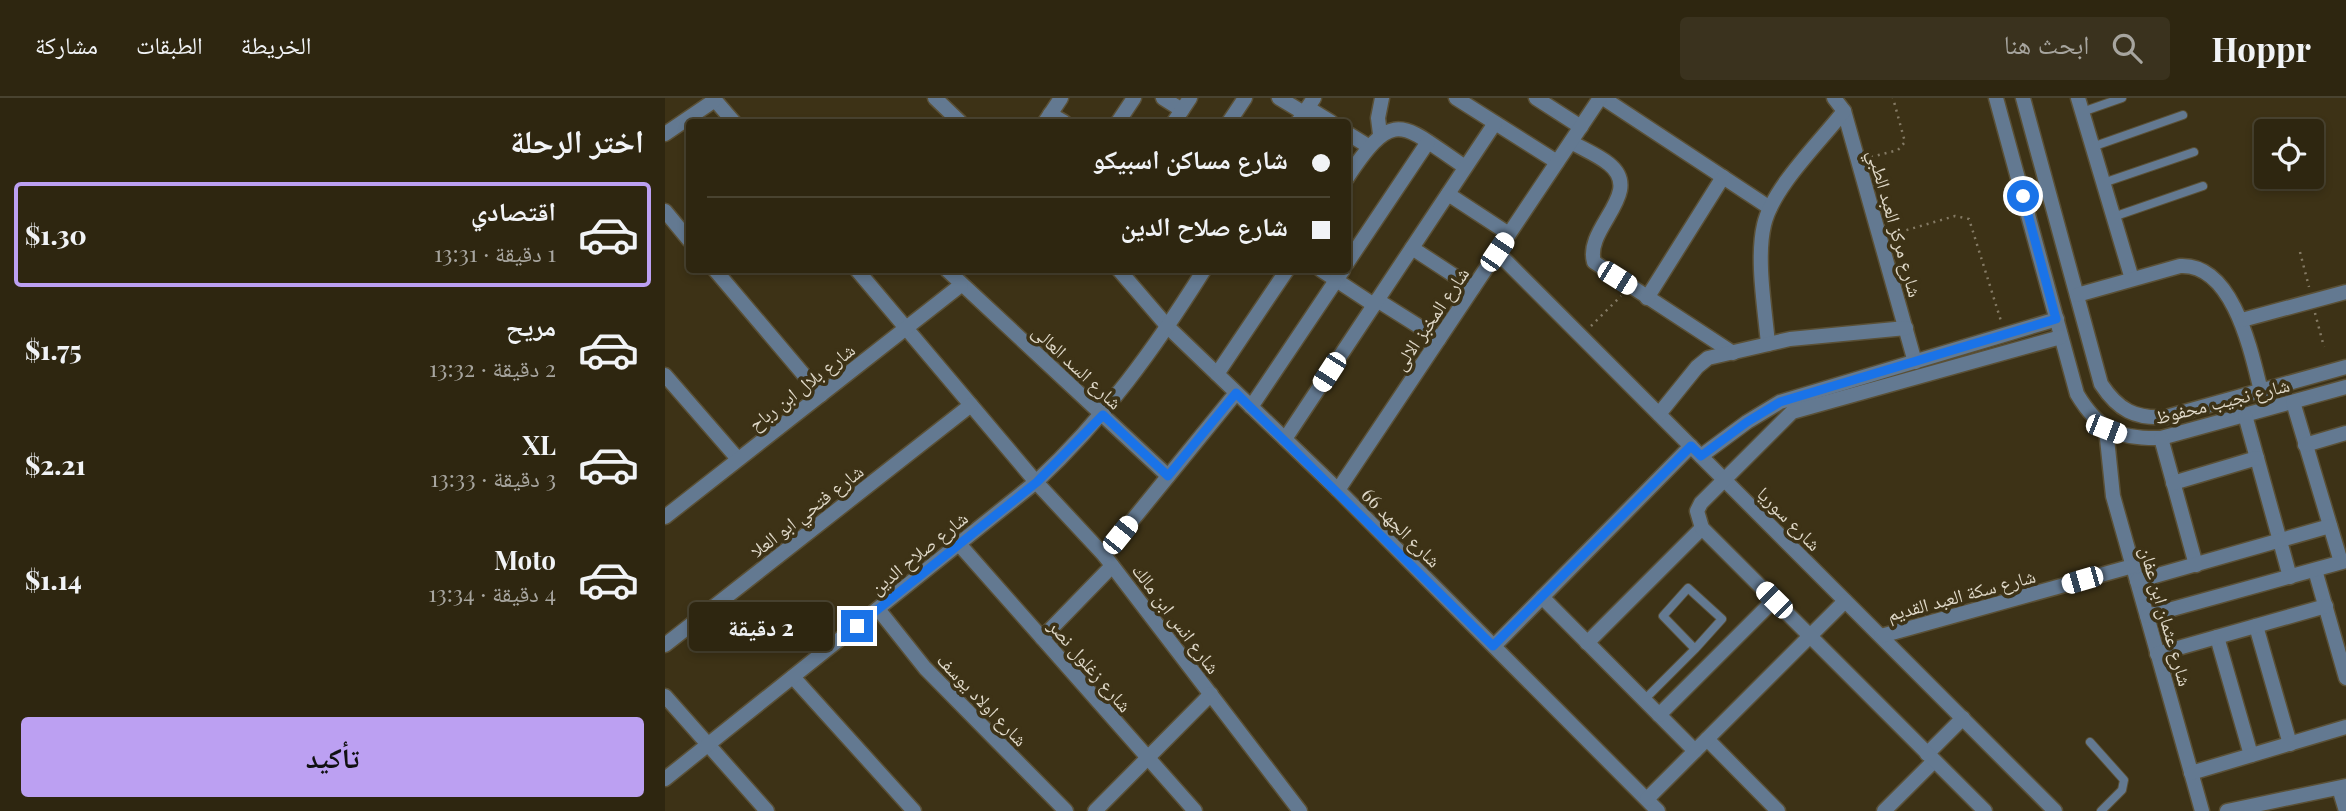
<!DOCTYPE html>
<html lang="ar">
<meta charset="utf-8">
<style>
body{margin:0;font-family:"Playfair Display","Noto Naskh Arabic",serif;background:#3a321e;color:#f1f3f6;direction:rtl;height:100vh;display:flex;flex-direction:column;font-size:26px;white-space:nowrap}
*{box-sizing:border-box;margin:0}
p{font-size:23px;color:#a7a59f}
.icon{flex:none;width:38px;height:38px;fill:none;stroke:currentColor;stroke-width:2;stroke-linecap:round;stroke-linejoin:round}
.map{position:relative;flex:1;overflow:hidden;direction:ltr}
.details{display:flex;flex-direction:column;background:#2e2610;width:665px}
.details>*{flex:none}
.guide{position:absolute;left:21px;top:21px;width:665px;height:154px;border-radius:7px;box-shadow:0 4px 10px #0003,0 0 0 2px #494330;direction:rtl;display:grid;align-content:center;height:154px;padding:0 21px;background:#2e2610}
.tools{position:absolute;left:1589px;top:21px;display:grid;gap:14px}
.tools a{display:grid;place-items:center;width:70px;height:70px;border-radius:7px;background:#2e2610;box-shadow:0 4px 10px #0003,0 0 0 2px #494330;font-size:35px}
.end{position:absolute;width:32px;height:32px;margin:-16px;border:9px solid #1a73e8;background:#fff;box-shadow:0 0 0 4px #fff}
.from{border-radius:50%}
.bubble{position:absolute;height:49px;border-radius:7px;background:#2e2610;box-shadow:0 4px 10px #0003,0 0 0 2px #494330;font-size:23px;font-weight:800;line-height:49px;text-align:center;direction:rtl}
.car{position:absolute;width:21px;height:42px;margin:-21px -10px;border-radius:9px;box-shadow:0 0 5px 2px #0007;background:linear-gradient(#fff 24%,#345 0 40%,#fff 0 76%,#345 0 86%,#fff 0)}
.guide b{display:flex;align-items:center;gap:24px;height:66px;font-size:26px}
.guide b+b{border-top:2px solid #494330}
.guide i{width:18px;height:18px;background:#f1f3f6}
ul{padding:0;list-style:none}
li{display:flex;align-items:center;gap:21px;height:105px;margin:0 14px 10px;padding:0 7px;border:4px solid transparent;border-radius:7px}
li div{flex:1}
li b{display:block;font-size:26px}
li em{font-style:normal;font-weight:800}
li.active{border-color:#bca0f2}
li>.icon{width:63px;height:63px;stroke-width:1.5}
h2{padding:0 21px;font-size:32px;line-height:84px}
.cta{display:flex;gap:14px;margin-top:auto;padding:14px 21px}
.cta a{flex:1;height:80px;border-radius:7px;background:#bca0f2;color:#111;font-size:28px;font-weight:800;line-height:80px;text-align:center}
header{display:flex;align-items:center;gap:42px;box-sizing:border-box;height:98px;padding:0 35px;background:#2e2610;border-bottom:2px solid #494330}
header strong{font-size:33px}
nav{display:flex;gap:38px;margin-inline-start:auto;font-size:24px}
.search{width:490px;height:63px;background:#3a321e;display:flex;align-items:center;gap:18px;box-sizing:border-box;padding:0 24px;border-radius:7px;color:#a7a59f;font-size:26px}
main{display:flex;flex:1;min-height:0}
.map>svg:first-child{display:block}
.lines{fill:none;stroke-linecap:round;stroke-linejoin:round}
.lane-casing{stroke:#5a5036;stroke-width:10}
.street-casing{stroke:#5a5036;stroke-width:17}
.path{stroke:#847a64;stroke-width:2.5;stroke-dasharray:2 5;stroke-linecap:butt}
.lane{stroke:#637991;stroke-width:8}
.street{stroke:#637991;stroke-width:14}
.route{stroke:#1a73e8;stroke-width:9}
.labels{text-anchor:middle;dominant-baseline:central;stroke-width:7;stroke-linejoin:round;paint-order:stroke}
.street-label{font-size:19px;fill:#ded7c7;stroke:#3d3216}
</style>
<header>
<strong>Hoppr</strong>
<div class="search"><svg class="icon" aria-label="search" viewBox="0 0 24 24"><circle cx="10" cy="10" r="6"/><path d="M15 15l6 6"/></svg>ابحث هنا</div>
<nav><a>الخريطة</a><a>الطبقات</a><a>مشاركة</a></nav>
</header>
<main>
<div class="map">
<svg width="1681" height="713" viewBox="0 0 1681 713">
<rect width="100%" height="100%" fill="#3d3216"/>
<g class="lines">
<g class="lane-casing">
<g id="lane">
<path d="M1417,14L1457,0"/>
<path d="M1427,49L1518,17"/>
<path d="M1438,85L1529,54"/>
<path d="M1448,119L1538,88"/>
<path d="M979,602L1030,551L998,518L1023,490L1057,521L1030,551"/>
<path d="M1425,644L1459,682L1457,692L1436,713"/>
</g>
</g>
<g class="street-casing">
<g id="street">
<path d="M48,0L69,24"/>
<path d="M270,0L295,24"/>
<path d="M498,0L517,12"/>
<path d="M614,0L639,15"/>
<path d="M791,0L892,64"/>
<path d="M871,0L916,29"/>
<path d="M938,0L1105,110"/>
<path d="M1169,0L1179,13L1250,264"/>
<path d="M1331,0L1412,296C1434,333 1454,341 1496,340L1681,289"/>
<path d="M1358,0L1436,286C1453,312 1470,321 1501,319L1681,269"/>
<path d="M1413,0L1467,181"/>
<path d="M643,10L666,24"/>
<path d="M385,16L399,24"/>
<path d="M380,24L396,0"/>
<path d="M453,24L469,0"/>
<path d="M509,24L525,0"/>
<path d="M564,24L580,0"/>
<path d="M633,24L649,0"/>
<path d="M682,35L703,48"/>
<path d="M0,36L50,2"/>
<path d="M715,36L713,20L717,0"/>
<path d="M906,44C918,51 933,57 944,66C980,95 919,130 929,164L1068,255"/>
<path d="M682,80C730,7 737,27 800,69"/>
<path d="M783,96L844,136"/>
<path d="M0,113L24,142"/>
<path d="M747,150L808,190"/>
<path d="M832,154L1390,713"/>
<path d="M682,165L763,44"/>
<path d="M50,172L156,297"/>
<path d="M192,172L371,384L439,457L635,713"/>
<path d="M282,172L503,378"/>
<path d="M454,172L503,229L673,392L993,713"/>
<path d="M656,172L709,207"/>
<path d="M1412,197L1515,168C1568,165 1586,253 1596,293"/>
<path d="M982,200L1058,79"/>
<path d="M712,202L774,241"/>
<path d="M1577,222L1681,194"/>
<path d="M1103,246C1100,211 1091,161 1099,127C1107,90 1155,44 1179,13"/>
<path d="M552,276L622,172"/>
<path d="M0,277L73,361"/>
<path d="M1628,304L1676,464"/>
<path d="M586,309L678,172"/>
<path d="M994,316L1032,269L1043,260L1125,241L1241,230"/>
<path d="M1580,317L1625,479"/>
<path d="M1441,331L1448,398L1537,713"/>
<path d="M1496,340L1531,467"/>
<path d="M620,341L830,25"/>
<path d="M1640,347L1681,335"/>
<path d="M1036,358L1082,324L1115,304L1392,221"/>
<path d="M1508,385L1592,360"/>
<path d="M673,392L935,0"/>
<path d="M0,419L296,187"/>
<path d="M294,446L530,713"/>
<path d="M439,457L571,295"/>
<path d="M1650,472L1681,580"/>
<path d="M1472,483L1665,428"/>
<path d="M877,499L1030,653"/>
<path d="M213,511L260,570L401,713"/>
<path d="M1482,518L1681,463"/>
<path d="M1591,528L1625,646"/>
<path d="M1216,538L1468,468"/>
<path d="M1552,539L1586,657"/>
<path d="M377,540L447,468"/>
<path d="M922,545L1037,430"/>
<path d="M0,547L306,307"/>
<path d="M829,548L1026,348"/>
<path d="M1492,556L1661,508"/>
<path d="M128,579L249,713"/>
<path d="M0,598L102,713"/>
<path d="M994,617L1109,502"/>
<path d="M1042,641L1113,713"/>
<path d="M1262,656L1298,620"/>
<path d="M1526,675L1681,629"/>
<path d="M0,681L371,384C439,321 490,250 539,172"/>
<path d="M1674,690L1681,713"/>
<path d="M982,701L1180,503"/>
<path d="M430,713L546,596"/>
<path d="M1219,713L1269,663"/>
<path d="M1320,713L1037,430L1032,413L1036,405L1127,314L1396,239"/>
<path d="M1562,713L1681,688"/>
</g>
</g>
<g class="path">
<path d="M1206,59L1233,52L1240,44L1228,0"/>
<path d="M1228,136L1290,118L1304,121L1336,223"/>
<path d="M1635,154L1644,189"/>
<path d="M1650,215L1659,249"/>
<path d="M926,228L956,198"/>
</g>
<use href="#lane" class="lane"/>
<use href="#street" class="street"/>
</g>
<g class="lines">
<path class="route" d="M192,528L372,384L438,317L503,378L571,295L828,548L1026,348L1036,358L1082,324L1115,304L1391,221L1358,98"/>
</g>
<g class="labels">
<g class="street-label">
<text transform="translate(1231 125) rotate(74)">شارع مركز العبد الطبي</text>
<text transform="translate(765 220) rotate(-56)">شارع المخبز الالى</text>
<text transform="translate(413 268) rotate(43)">شارع السد العالى</text>
<text transform="translate(136 288) rotate(-38)">شارع بلال ابن رباح</text>
<text transform="translate(1557 302) rotate(-14)">شارع نجيب محفوظ</text>
<text transform="translate(141 412) rotate(-38)">شارع فتحي ابو العلا</text>
<text transform="translate(1125 420) rotate(45)">شارع سوريا</text>
<text transform="translate(737 429) rotate(45)">شارع الجهد 66</text>
<text transform="translate(253 454) rotate(-39)">شارع صلاح الدين</text>
<text transform="translate(1296 496) rotate(-15)">شارع سكة العبد القديم</text>
<text transform="translate(1502 518) rotate(74)">شارع عثمان ابن عفان</text>
<text transform="translate(512 520) rotate(53)">شارع انس ابن مالك</text>
<text transform="translate(426 567) rotate(49)">شارع زغلول نصر</text>
<text transform="translate(318 601) rotate(46)">شارع اولاد يوسف</text>
</g>
</g>
</svg>
<div class="tools">
<a><svg class="icon" aria-label="locate" viewBox="0 0 24 24"><circle cx="12" cy="12" r="6"/><path d="M12 2v4M12 18v4M2 12h4M18 12h4"/></svg></a>
</div>
<i class="end from" style="left:1358px;top:98px"></i>
<i class="end" style="left:192px;top:528px"></i>
<div class="bubble" style="left:24px;top:504px;width:144px">2 دقيقة</div>
<i class="car" style="left:832px;top:154px;rotate:34deg"></i>
<i class="car" style="left:952px;top:180px;rotate:122deg"></i>
<i class="car" style="left:664px;top:274px;rotate:213deg"></i>
<i class="car" style="left:1441px;top:331px;rotate:111deg"></i>
<i class="car" style="left:455px;top:437px;rotate:39deg"></i>
<i class="car" style="left:1417px;top:482px;rotate:254deg"></i>
<i class="car" style="left:1109px;top:502px;rotate:315deg"></i>
<div class="guide">
<b><i class="from"></i>شارع مساكن اسبيكو</b>
<b><i></i>شارع صلاح الدين</b>
</div>
</div>
<section class="details">
<h2>اختر الرحلة</h2>
<ul>
<li class="active"><svg class="icon" aria-label="car" viewBox="0 0 24 24"><path d="M5 17H2v-5l4-1 3-4h7l3 4 3 1v5h-3M9 17h6M6 11h13"/><circle cx="7" cy="17" r="2"/><circle cx="17" cy="17" r="2"/></svg><div><b>اقتصادي</b><p>1 دقيقة · 13:31</p></div><em>$1.30</em></li>
<li><svg class="icon" aria-label="car" viewBox="0 0 24 24"><path d="M5 17H2v-5l4-1 3-4h7l3 4 3 1v5h-3M9 17h6M6 11h13"/><circle cx="7" cy="17" r="2"/><circle cx="17" cy="17" r="2"/></svg><div><b>مريح</b><p>2 دقيقة · 13:32</p></div><em>$1.75</em></li>
<li><svg class="icon" aria-label="car" viewBox="0 0 24 24"><path d="M5 17H2v-5l4-1 3-4h7l3 4 3 1v5h-3M9 17h6M6 11h13"/><circle cx="7" cy="17" r="2"/><circle cx="17" cy="17" r="2"/></svg><div><b>XL</b><p>3 دقيقة · 13:33</p></div><em>$2.21</em></li>
<li><svg class="icon" aria-label="car" viewBox="0 0 24 24"><path d="M5 17H2v-5l4-1 3-4h7l3 4 3 1v5h-3M9 17h6M6 11h13"/><circle cx="7" cy="17" r="2"/><circle cx="17" cy="17" r="2"/></svg><div><b>Moto</b><p>4 دقيقة · 13:34</p></div><em>$1.14</em></li>
</ul>
<div class="cta"><a>تأكيد</a></div>
</section>
</main>
